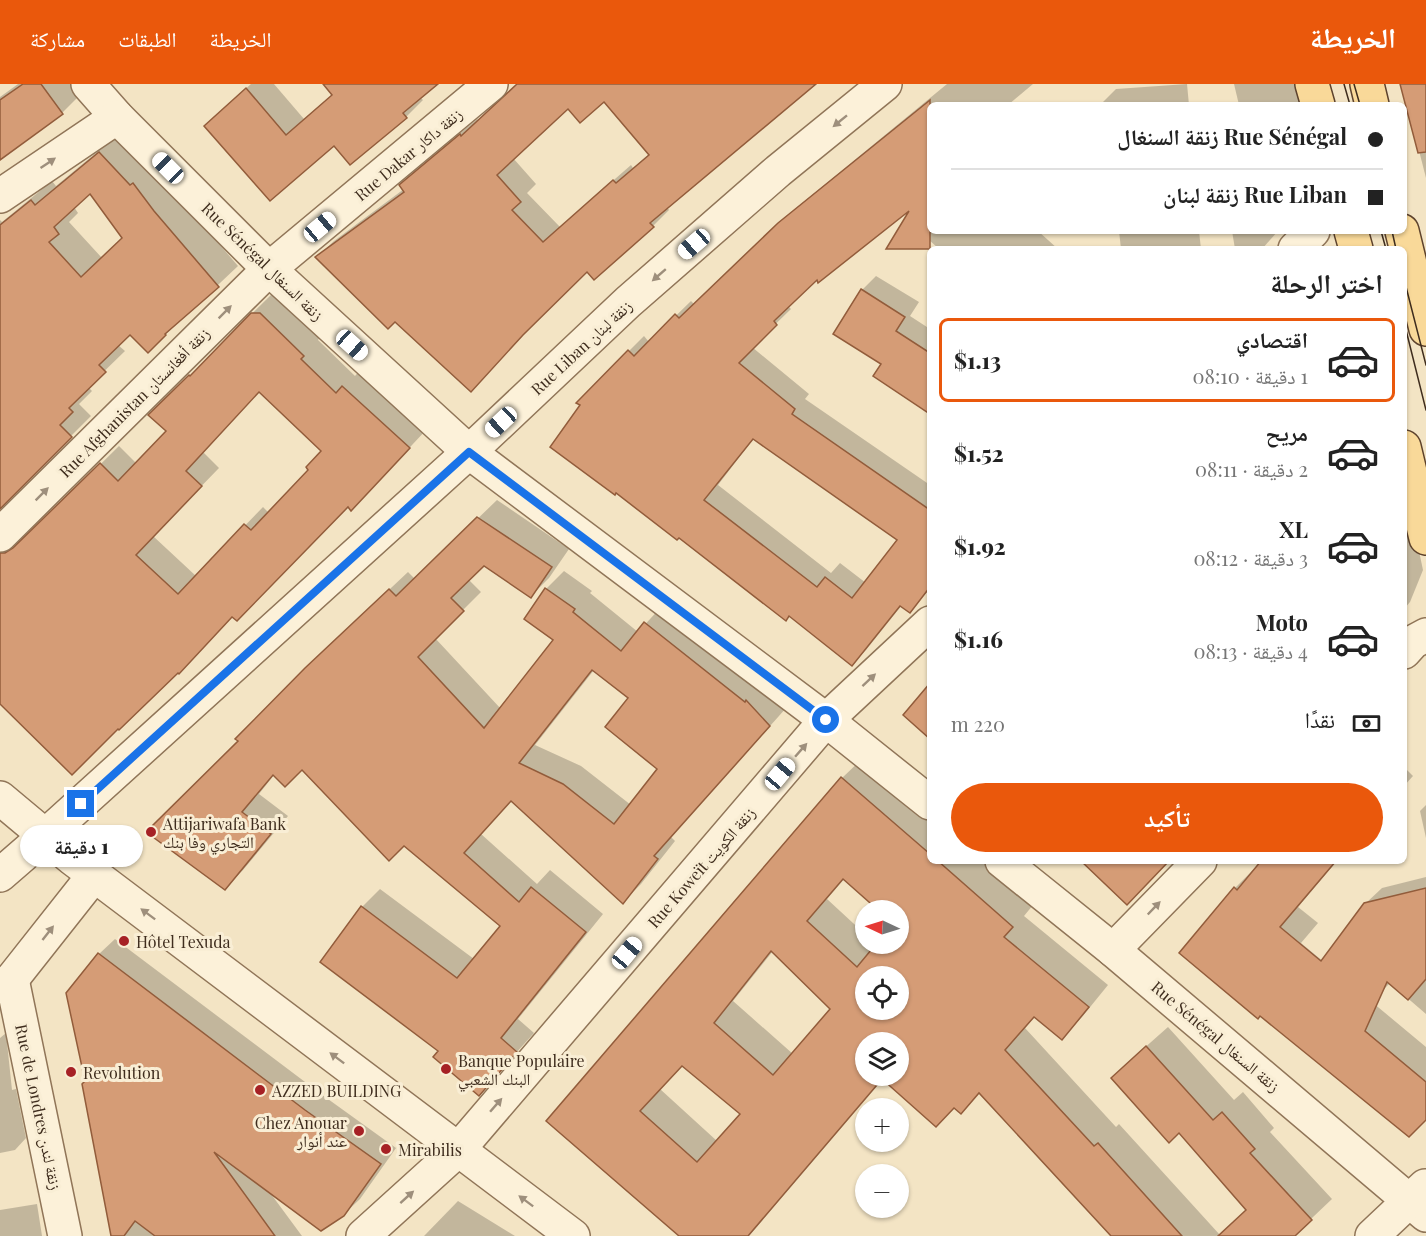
<!DOCTYPE html>
<html lang="ar">
<meta charset="utf-8">
<style>
body{margin:0;font-family:"Playfair Display","Noto Naskh Arabic",serif;background:#f6f6f6;color:#222;direction:rtl;height:100vh;display:flex;flex-direction:column;font-size:22px;white-space:nowrap}
*{box-sizing:border-box;margin:0}
p{font-size:20px;color:#767676}
.icon{flex:none;width:33px;height:33px;fill:none;stroke:currentColor;stroke-width:2;stroke-linecap:round;stroke-linejoin:round}
.map{position:relative;flex:1;overflow:hidden;direction:ltr}
.side{position:absolute;left:927px;top:162px;width:480px;height:618px;display:flex;flex-direction:column;background:#fff;border-radius:9px;box-shadow:0 2px 4px #0004;direction:rtl}
.side>*{flex:none}
.guide{position:absolute;left:927px;top:18px;width:480px;height:132px;border-radius:9px;box-shadow:0 2px 4px #0004;direction:rtl;display:grid;align-content:center;height:132px;padding:0 24px;background:#fff}
.needle{width:39px;rotate:274deg}
.controls{position:absolute;left:855px;top:816px;display:grid;gap:12px}
.controls a{display:grid;place-items:center;width:54px;height:54px;border-radius:50%;background:#fff;box-shadow:0 2px 4px #0004;font-size:30px}
.end{position:absolute;width:27px;height:27px;margin:-14px;border:8px solid #1a73e8;background:#fff;box-shadow:0 0 0 3px #fff}
.from{border-radius:50%}
.bubble{position:absolute;height:42px;border-radius:21px;background:#fff;box-shadow:0 2px 4px #0004;font-size:20px;font-weight:800;line-height:42px;text-align:center;direction:rtl}
.car{position:absolute;width:18px;height:36px;margin:-18px -9px;border-radius:8px;box-shadow:0 0 4px 2px #0007;background:linear-gradient(#fff 24%,#345 0 40%,#fff 0 76%,#345 0 86%,#fff 0)}
.guide b{display:flex;align-items:center;gap:21px;height:57px;font-size:22px}
.guide b+b{border-top:2px solid #e0e0e0}
.guide i{width:15px;height:15px;background:#222}
ul{padding:0;list-style:none}
li{display:flex;align-items:center;gap:18px;height:84px;margin:0 12px 9px;padding:0 12px;border:3px solid transparent;border-radius:9px}
li div{flex:1}
li b{display:block;font-size:22px}
li em{font-style:normal;font-weight:800}
li.current{border-color:#ea580c}
li>.icon{width:54px;height:54px;stroke-width:1.5}
h2{padding:0 24px;font-size:27px;line-height:72px}
.pay{display:flex;align-items:center;gap:15px;height:66px;padding:0 24px;font-size:22px}
.pay p{margin-inline-start:auto}
.cta{display:flex;gap:12px;margin-top:auto;padding:12px 24px}
.cta a{flex:1;height:69px;border-radius:36px;background:#ea580c;color:#fff;font-size:24px;font-weight:800;line-height:69px;text-align:center}
header{display:flex;align-items:center;gap:36px;box-sizing:border-box;height:84px;padding:0 30px;background:#ea580c;color:#fff}
header strong{font-size:28px}
nav{display:flex;gap:33px;margin-inline-start:auto;font-size:21px}
.map>svg:first-child{display:block}
.shadow{fill:#0003;fill-rule:evenodd}
.building{fill:#d59c76;stroke:#925c3b;stroke-width:1.5;fill-rule:evenodd}
.lines{fill:none;stroke-linecap:round;stroke-linejoin:round}
.minor-casing{stroke:#907558;stroke-width:36}
.major-casing{stroke:#5e432d;stroke-width:36}
.minor{stroke:#fcf1d9;stroke-width:33}
.major{stroke:#f9d999;stroke-width:33}
.tram{stroke:#3f2d1e;stroke-width:1.5}
.oneway{fill:#9e8f7c}
.route{stroke:#1a73e8;stroke-width:8}
.poi-dot{fill:#a62125;stroke:#f9eed5;stroke-width:2}
.labels{text-anchor:middle;dominant-baseline:central;stroke-width:6;stroke-linejoin:round;paint-order:stroke}
.street-label{font-size:16px;fill:#3f2d1e;stroke:#f9eed5}
.poi-label{font-size:16px;fill:#3f2d1e;stroke:#f9eed5;text-anchor:start}
</style>
<header>
<strong>الخريطة</strong>
<nav><a>الخريطة</a><a>الطبقات</a><a>مشاركة</a></nav>
</header>
<div class="map">
<svg width="1426" height="1152" viewBox="0 0 1426 1152">
<rect width="100%" height="100%" fill="#f3e4c4"/>
<g class="shadow">
<path d="M18,0H70L79,12L62,29L0,74V13Z"/>
<path d="M251,0H274L304,35L333,10L325,0H436L420,13L423,16L406,33L334,60L270,115L223,25Z"/>
<path d="M518,0H815L667,123L669,126L653,142L587,186L395,236L317,173L334,157L404,105L401,101L417,85L477,35L478,36ZM604,16L650,69L633,84L631,81L560,143L527,109L536,100L513,74L568,23Z"/>
<path d="M947,0H1033L1008,21H930V147H1038L1058,165H939L906,135L914,122L817,194L788,222L791,225L752,263L809,310L805,315L930,401V505L909,527L902,521L866,566L852,580L578,318L644,252L649,258L691,217L695,221L795,125ZM754,354L899,456L866,499L840,479L831,489L718,401Z"/>
<path d="M1187,0L1189,21H1103V18L1116,5Z"/>
<path d="M1234,0H1303L1308,21H1239Z"/>
<path d="M1402,0H1426V94Z"/>
<path d="M120,49L174,107L238,182L148,267L130,249L118,261L125,267L88,303L92,307L79,320L91,332L0,423V136L2,138L52,97L56,102ZM91,108L124,153L102,174L69,138L78,129L74,123Z"/>
<path d="M1119,147H1199L1201,165H1121Z"/>
<path d="M1232,147H1278L1262,165H1235Z"/>
<path d="M876,192L919,218L910,232L930,245V328L883,279L862,206Z"/>
<path d="M274,208L320,253L318,256L355,292L361,285L427,345L369,407L348,421L233,531L0,618V461L11,450L23,452L33,447L119,362L137,380L168,347L150,331ZM260,306L323,367L310,385L269,429L263,423L196,492L153,452L219,384L203,368Z"/>
<path d="M1404,396L1423,486L1410,518L1404,525Z"/>
<path d="M497,416L569,465L549,494L531,512L484,480L468,495L481,508L435,554L501,625L555,556L546,505L564,487L592,507L590,509L638,548L663,521L787,623L671,753L675,757L641,800L623,818L512,716L481,750L537,800L550,786L603,830L518,935L534,949L479,1010L440,967L362,823L380,805L474,875L502,842L404,760L302,684L274,691L259,710L288,732L243,786L225,804L240,657L325,566L408,488L415,495ZM594,586L630,614L659,684L631,721L581,682L535,661Z"/>
<path d="M863,674L930,732V777H982L1033,821L1024,832L1108,901L1082,933L1061,954L1035,932L1025,944L1116,1043L1119,1040L1220,1151L1247,1125L1133,974L1168,943L1234,1016L1243,1008L1274,1044L1270,1048L1332,1115L1293,1152H1112L980,1008L961,1028L955,1022L884,994L749,1152H682L548,1036L842,694ZM845,794L881,826H898V860H878L876,861L874,860H866V851L827,815ZM773,867L832,925L793,970L733,917ZM866,892H898V926H866ZM866,958H898V992H866ZM682,981L742,1030L717,1057L660,1005Z"/>
<path d="M1404,683L1413,692L1404,702Z"/>
<path d="M1426,721V754L1420,727Z"/>
<path d="M1262,777H1337L1298,823L1318,839L1301,859L1426,963V1035L1235,804Z"/>
<path d="M1426,793V930L1390,899L1383,906L1365,820L1382,804Z"/>
<path d="M115,855L321,1010L396,1064L360,1115L343,1131L271,1110L302,1152H113L86,997L99,870Z"/>
<path d="M6,949L12,1006L16,1005L26,1054L15,1066L0,1069V954Z"/>
<path d="M458,1117L515,1152H424Z"/>
<path d="M37,1120L42,1152H0V1126Z"/>
</g>
<g class="building">
<path d="M23,0H41L63,30L0,76V16Z"/>
<path d="M323,0H438L403,29L407,34L350,81L334,62L270,117L204,42L246,4L286,51L332,11Z"/>
<path d="M517,0H816L650,139L654,143L594,196L587,188L523,251L471,308L395,238L388,245L315,173L404,108L399,101L460,50L461,52ZM604,18L649,71L616,99L613,96L543,158L512,126L521,118L497,91L568,25L580,39Z"/>
<path d="M1400,0H1426V68L1418,69Z"/>
<path d="M930,16V165H886L909,127L818,199L817,196L774,237L777,241L739,279L795,325L792,330L930,426V503L910,529L900,522L852,582L789,532L786,537L679,454L677,456L616,409L615,411L550,363L580,321L576,319L628,266L634,272L675,230L679,234L778,139ZM753,355L897,456L852,514L825,493L817,503L704,416Z"/>
<path d="M99,68L130,101L133,99L154,127L219,203L165,250L166,251L148,269L130,251L99,281L106,288L69,324L73,328L60,341L72,353L0,425V141L31,116L35,121ZM90,110L122,154L81,193L49,158L59,150L54,143Z"/>
<path d="M861,205L905,233L896,247L930,269V330L873,292L881,280L833,250Z"/>
<path d="M251,229H260L304,272L301,275L336,309L342,302L410,364L351,427L348,423L237,537L232,533L179,590L178,589L119,646L118,645L72,691L0,620V469H5L13,464L100,379L118,397L166,347L148,331L189,291L190,292ZM259,308L321,367L306,383L308,386L251,446L244,440L178,510L136,471L202,402L186,387Z"/>
<path d="M477,433L552,483L531,514L484,482L451,514L464,527L418,573L484,644L553,556L524,535L545,504L575,525L573,528L621,567L644,538L745,618L746,616L770,642L654,772L658,775L623,820L511,717L464,769L519,818L531,803L586,848L501,954L517,968L479,1012L433,973L438,967L320,878L361,822L457,894L500,842L404,762L389,777L302,686L285,703L273,691L242,728L271,750L225,806L146,748L238,657L235,655L305,584L389,505L396,512ZM592,586L628,614L605,643L657,685L614,740L563,700L519,679Z"/>
<path d="M930,599V655L903,631Z"/>
<path d="M841,693L930,770V777H938L1013,843L1004,853L1089,923L1062,956L1034,933L1005,966L1094,1062L1098,1059L1182,1152H1111L979,1009L961,1030L954,1024L936,1043L882,995L748,1152H679L546,1037ZM843,795L878,826H898V860H876L857,883L807,837ZM771,867L830,925L773,991L714,939ZM866,892H898V926H866ZM866,958H898V992H866ZM682,982L740,1030L697,1078L640,1027Z"/>
<path d="M1081,777H1169L1127,821Z"/>
<path d="M1261,777H1336L1280,843L1321,877L1364,819L1426,804V895L1408,916L1387,898L1365,947L1426,998V1036L1409,1053L1260,932L1258,935L1179,869L1234,803L1237,806Z"/>
<path d="M98,869L305,1026L381,1080L344,1132L321,1147L214,1068L275,1152H155L135,1137L124,1152H111L82,1000L85,997L66,909Z"/>
<path d="M1146,962L1213,1036L1222,1028L1255,1065L1250,1069L1312,1136L1295,1152H1218L1246,1126L1179,1049L1169,1059L1111,994Z"/>
</g>
<g class="lines">
<g class="minor-casing">
<g id="minor">
<path d="M88,0L117,33L269,185L469,368L826,636L930,719"/>
<path d="M0,112L117,33"/>
<path d="M1295,165L1313,147"/>
<path d="M0,451L269,185L491,0"/>
<path d="M1404,568L1413,558L1426,551"/>
<path d="M0,714L73,775L573,1152"/>
<path d="M1002,777L1113,866L1426,1131"/>
<path d="M0,791L45,752L469,368L628,218L778,87L885,0"/>
<path d="M1113,866L1200,777"/>
<path d="M12,895L65,1152"/>
<path d="M12,895L95,790"/>
<path d="M363,1152L458,1066L826,636L930,539"/>
<path d="M1372,1152L1425,1102"/>
</g>
</g>
<g class="major-casing">
<g id="major">
<path d="M1312,0L1318,21"/>
<path d="M1367,0L1372,21"/>
<path d="M1351,147L1356,165"/>
<path d="M1402,147L1426,245"/>
<path d="M1404,363L1426,454"/>
</g>
</g>
<use href="#minor" class="minor"/>
<use href="#major" class="major"/>
<g class="tram">
<path d="M1344,0L1350,21"/>
<path d="M1354,0L1360,21"/>
<path d="M1381,147L1386,165"/>
<path d="M1392,147L1396,165"/>
<path d="M1404,195L1426,281"/>
<path d="M1404,238L1426,326"/>
</g>
</g>
<defs><path id="oneway-solid" d="M-6-.8H1V-3.2L6.5 0L1 3.2V.8H-6Z" transform="scale(1.5)"/></defs>
<g class="oneway">
<use href="#oneway-solid" transform="translate(840 37) rotate(141)"/>
<use href="#oneway-solid" transform="translate(48 79) rotate(-34)"/>
<use href="#oneway-solid" transform="translate(659 191) rotate(139)"/>
<use href="#oneway-solid" transform="translate(225 228) rotate(-45)"/>
<use href="#oneway-solid" transform="translate(42 410) rotate(-45)"/>
<use href="#oneway-solid" transform="translate(869 596) rotate(-43)"/>
<use href="#oneway-solid" transform="translate(801 666) rotate(-49)"/>
<use href="#oneway-solid" transform="translate(1154 824) rotate(-46)"/>
<use href="#oneway-solid" transform="translate(148 830) rotate(-143)"/>
<use href="#oneway-solid" transform="translate(48 849) rotate(-52)"/>
<use href="#oneway-solid" transform="translate(337 974) rotate(-143)"/>
<use href="#oneway-solid" transform="translate(496 1021) rotate(-49)"/>
<use href="#oneway-solid" transform="translate(407 1113) rotate(-42)"/>
<use href="#oneway-solid" transform="translate(526 1117) rotate(-143)"/>
</g>
<g class="lines">
<path class="route" d="M81,720L469,368L826,636"/>
</g>
<g class="poi-dot">
<circle cx="151" cy="748" r="6"/>
<circle cx="124" cy="857" r="6"/>
<circle cx="446" cy="985" r="6"/>
<circle cx="71" cy="988" r="6"/>
<circle cx="260" cy="1006" r="6"/>
<circle cx="359" cy="1047" r="6"/>
<circle cx="386" cy="1065" r="6"/>
</g>
<g class="labels">
<g class="street-label">
<text transform="translate(408 70) rotate(-40)">Rue Dakar زنقة داكار</text>
<text transform="translate(263 177) rotate(44)">Rue Sénégal زنقة السنغال</text>
<text transform="translate(581 263) rotate(-43)">Rue Liban زنقة لبنان</text>
<text transform="translate(134 318) rotate(-45)">Rue Afghanistan زنقة أفغانستان</text>
<text transform="translate(701 783) rotate(-49)">Rue Koweït زنقة الكويت</text>
<text transform="translate(1216 952) rotate(40)">Rue Sénégal زنقة السنغال</text>
<text transform="translate(39 1023) rotate(78)">Rue de Londres زنقة لندن</text>
</g>
<g class="poi-label">
<text x="163" y="739">Attijariwafa Bank<tspan x="163" dy="18">التجاري وفا بنك</tspan></text>
<text x="136" y="857">Hôtel Texuda</text>
<text x="458" y="976">Banque Populaire<tspan x="458" dy="18">البنك الشعبي</tspan></text>
<text x="83" y="988">Revolution</text>
<text x="272" y="1006">AZZED BUILDING</text>
<text x="347" y="1038" text-anchor="end">Chez Anouar<tspan x="347" dy="18">عند أنوار</tspan></text>
<text x="398" y="1065">Mirabilis</text>
</g>
</g>
</svg>
<div class="controls">
<a><svg class="needle" viewBox="-14 -14 28 28"><path d="M0-13l5 13h-10z" fill="#e53935"/><path d="M0 13l5-13h-10z" fill="#767676"/></svg></a>
<a><svg class="icon" aria-label="locate" viewBox="0 0 24 24"><circle cx="12" cy="12" r="6"/><path d="M12 2v4M12 18v4M2 12h4M18 12h4"/></svg></a>
<a><svg class="icon" aria-label="layers" viewBox="0 0 24 24"><path d="M12 4l9 5-9 5-9-5zM3 14l9 5 9-5"/></svg></a>
<a>+</a>
<a>−</a>
</div>
<i class="end from" style="left:826px;top:636px"></i>
<i class="end" style="left:81px;top:720px"></i>
<div class="bubble" style="left:20px;top:741px;width:123px">1 دقيقة</div>
<i class="car" style="left:168px;top:84px;rotate:315deg"></i>
<i class="car" style="left:320px;top:143px;rotate:50deg"></i>
<i class="car" style="left:694px;top:160px;rotate:229deg"></i>
<i class="car" style="left:352px;top:261px;rotate:132deg"></i>
<i class="car" style="left:501px;top:338px;rotate:227deg"></i>
<i class="car" style="left:780px;top:690px;rotate:40deg"></i>
<i class="car" style="left:627px;top:869px;rotate:40deg"></i>
<div class="guide">
<b><i class="from"></i>Rue Sénégal زنقة السنغال</b>
<b><i></i>Rue Liban زنقة لبنان</b>
</div>
<section class="side">
<h2>اختر الرحلة</h2>
<ul>
<li class="current"><svg class="icon" aria-label="car" viewBox="0 0 24 24"><path d="M5 17H2v-5l4-1 3-4h7l3 4 3 1v5h-3M9 17h6M6 11h13"/><circle cx="7" cy="17" r="2"/><circle cx="17" cy="17" r="2"/></svg><div><b>اقتصادي</b><p>1 دقيقة · 08:10</p></div><em>$1.13</em></li>
<li><svg class="icon" aria-label="car" viewBox="0 0 24 24"><path d="M5 17H2v-5l4-1 3-4h7l3 4 3 1v5h-3M9 17h6M6 11h13"/><circle cx="7" cy="17" r="2"/><circle cx="17" cy="17" r="2"/></svg><div><b>مريح</b><p>2 دقيقة · 08:11</p></div><em>$1.52</em></li>
<li><svg class="icon" aria-label="car" viewBox="0 0 24 24"><path d="M5 17H2v-5l4-1 3-4h7l3 4 3 1v5h-3M9 17h6M6 11h13"/><circle cx="7" cy="17" r="2"/><circle cx="17" cy="17" r="2"/></svg><div><b>XL</b><p>3 دقيقة · 08:12</p></div><em>$1.92</em></li>
<li><svg class="icon" aria-label="car" viewBox="0 0 24 24"><path d="M5 17H2v-5l4-1 3-4h7l3 4 3 1v5h-3M9 17h6M6 11h13"/><circle cx="7" cy="17" r="2"/><circle cx="17" cy="17" r="2"/></svg><div><b>Moto</b><p>4 دقيقة · 08:13</p></div><em>$1.16</em></li>
</ul>
<div class="pay"><svg class="icon" aria-label="cash" viewBox="0 0 24 24"><path d="M3 7h18v10H3z"/><circle cx="12" cy="12" r="2"/></svg>نقدًا<p>220 m</p></div>
<div class="cta"><a>تأكيد</a></div>
</section>
</div>
